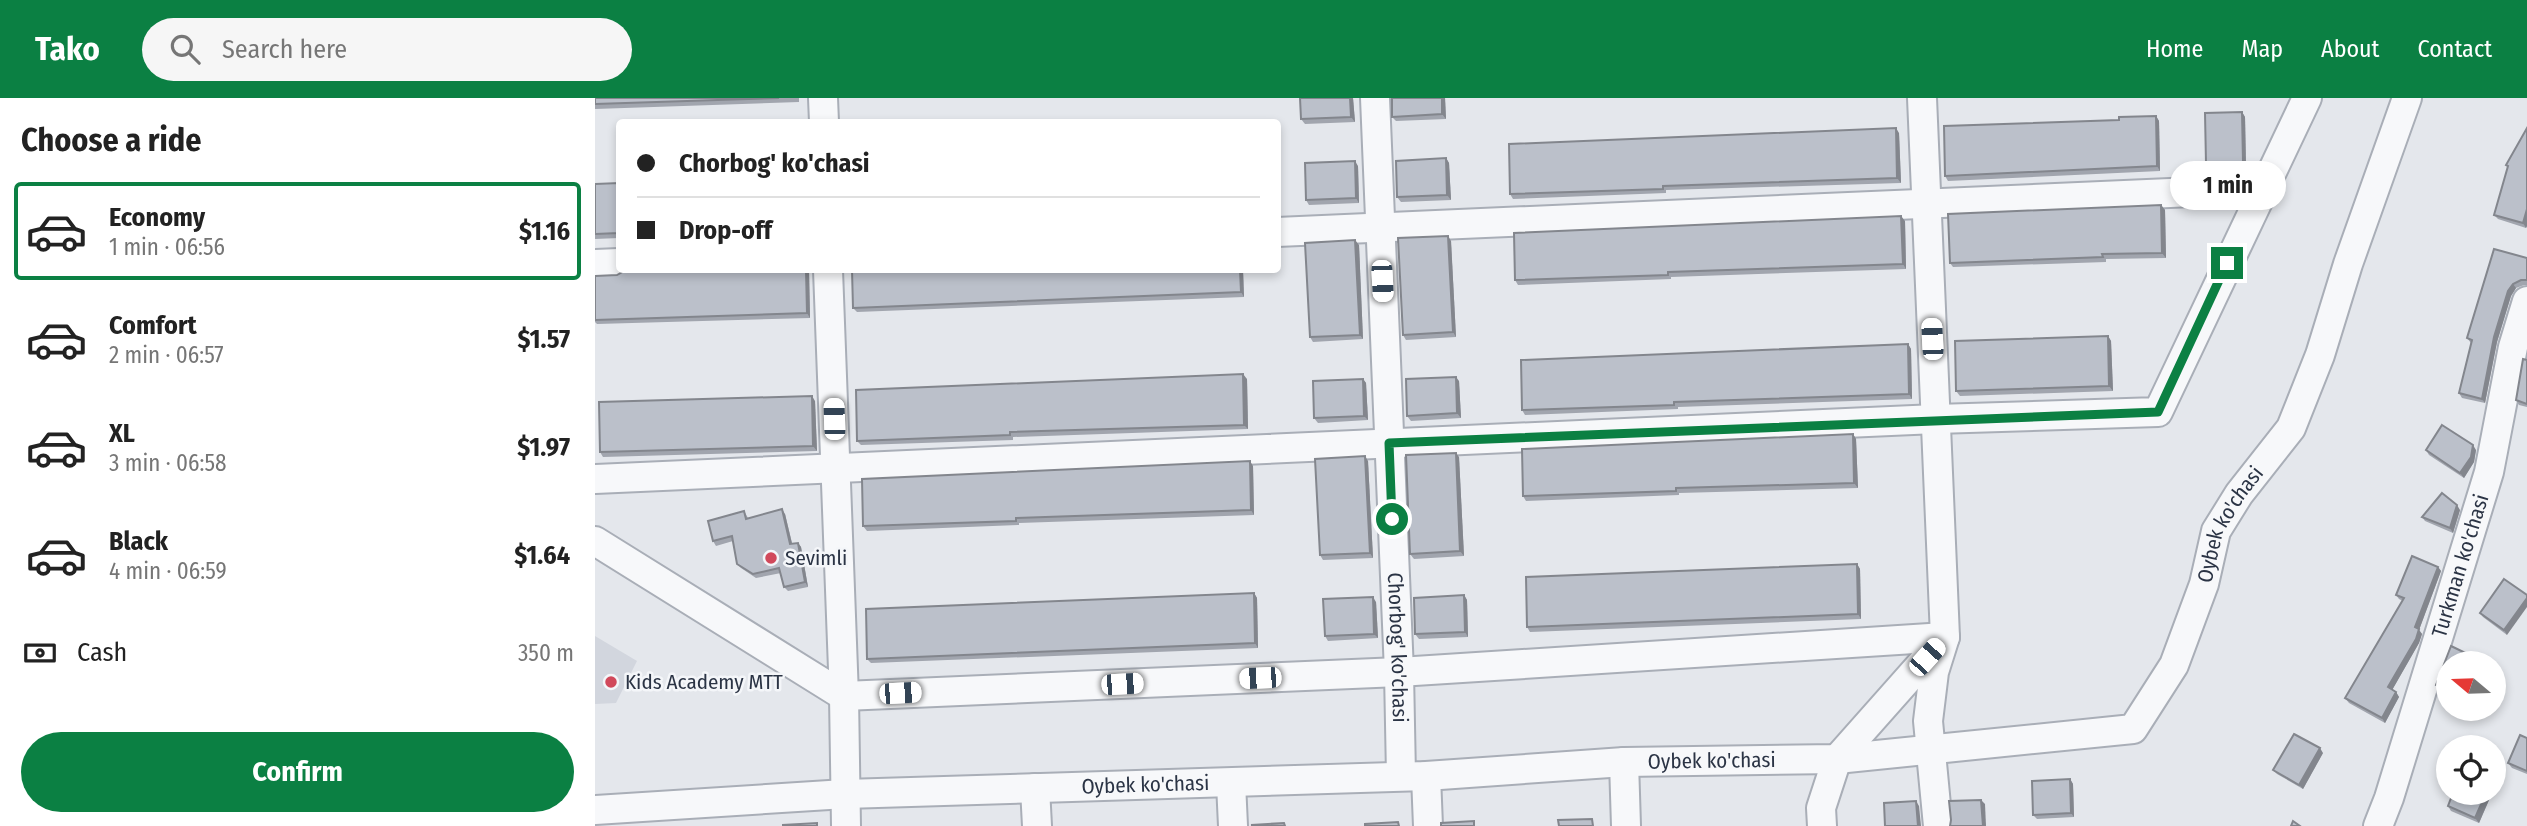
<!DOCTYPE html>
<meta charset="utf-8">
<style>
body{margin:0;font-family:"Fira Sans Condensed",sans-serif;background:#f6f6f6;color:#222;height:100vh;display:flex;flex-direction:column;font-size:26px;white-space:nowrap}
*{box-sizing:border-box;margin:0}
p{font-size:23px;color:#767676}
.icon{flex:none;width:38px;height:38px;fill:none;stroke:currentColor;stroke-width:2;stroke-linecap:round;stroke-linejoin:round}
.map{position:relative;flex:1;overflow:hidden}
.details{display:flex;flex-direction:column;background:#fff;width:595px}
.details>*{flex:none}
.hud{position:absolute;left:21px;top:21px;width:665px;height:154px;border-radius:7px;box-shadow:0 4px 10px #0003;display:grid;align-content:center;height:154px;padding:0 21px;background:#fff}
.needle{width:46px;rotate:289deg}
.tools{position:absolute;left:1841px;top:553px;display:grid;gap:14px}
.tools a{display:grid;place-items:center;width:70px;height:70px;border-radius:50%;background:#fff;box-shadow:0 4px 10px #0003;font-size:35px}
.end{position:absolute;width:32px;height:32px;margin:-16px;border:9px solid #0b8043;background:#fff;box-shadow:0 0 0 4px #fff}
.from{border-radius:50%}
.bubble{position:absolute;height:49px;border-radius:24px;background:#fff;box-shadow:0 4px 10px #0003;font-size:23px;font-weight:700;line-height:49px;text-align:center}
.car{position:absolute;width:21px;height:42px;margin:-21px -10px;border-radius:9px;box-shadow:0 0 5px 2px #0007;background:linear-gradient(#fff 24%,#345 0 40%,#fff 0 76%,#345 0 86%,#fff 0)}
.hud b{display:flex;align-items:center;gap:24px;height:66px;font-size:26px}
.hud b+b{border-top:2px solid #e0e0e0}
.hud i{width:18px;height:18px;background:#222}
ul{padding:0;list-style:none}
li{display:flex;align-items:center;gap:21px;height:98px;margin:0 14px 10px;padding:0 7px;border:4px solid transparent;border-radius:7px}
li div{flex:1}
li b{display:block;font-size:26px}
li em{font-style:normal;font-weight:700}
li.on{border-color:#0b8043}
li>.icon{width:63px;height:63px;stroke-width:1.5}
h2{padding:0 21px;font-size:32px;line-height:84px}
.pay{display:flex;align-items:center;gap:18px;height:77px;padding:0 21px;font-size:26px}
.pay p{margin-inline-start:auto}
.action{display:flex;gap:14px;margin-top:auto;padding:14px 21px}
.action a{flex:1;height:80px;border-radius:42px;background:#0b8043;color:#fff;font-size:28px;font-weight:700;line-height:80px;text-align:center}
header{display:flex;align-items:center;gap:42px;box-sizing:border-box;height:98px;padding:0 35px;background:#0b8043;color:#fff}
header strong{font-size:33px}
nav{display:flex;gap:38px;margin-inline-start:auto;font-size:24px}
.search{width:490px;height:63px;background:#f6f6f6;display:flex;align-items:center;gap:18px;box-sizing:border-box;padding:0 24px;border-radius:38px;color:#767676;font-size:26px}
main{display:flex;flex:1;min-height:0}
.map>svg:first-child{display:block}
.built{fill:#d2d6de}
.lines{fill:none;stroke-linecap:round;stroke-linejoin:round}
.minor-casing{stroke:#a9aeb7;stroke-width:32}
.minor{stroke:#f7f8fa;stroke-width:28}
.wall{fill:#a1a5ae}
.shaded-wall{fill:#83868d}
.building{fill:#bbc0ca;stroke:#83868d;stroke-width:2}
.route{stroke:#0b8043;stroke-width:9}
.poi-dot{fill:#d1495b;stroke:#f4f6f9;stroke-width:2.5}
.labels{text-anchor:middle;dominant-baseline:central;stroke-width:5;stroke-linejoin:round;paint-order:stroke}
.street-label{font-size:21px;fill:#2b3445;stroke:#f4f6f9}
.poi-label{font-size:21px;fill:#2b3445;stroke:#f4f6f9;text-anchor:start}
</style>
<header>
<strong>Tako</strong>
<div class="search"><svg class="icon" aria-label="search" viewBox="0 0 24 24"><circle cx="10" cy="10" r="6"/><path d="M15 15l6 6"/></svg>Search here</div>
<nav><a>Home</a><a>Map</a><a>About</a><a>Contact</a></nav>
</header>
<main>
<section class="details">
<h2>Choose a ride</h2>
<ul>
<li class="on"><svg class="icon" aria-label="car" viewBox="0 0 24 24"><path d="M5 17H2v-5l4-1 3-4h7l3 4 3 1v5h-3M9 17h6M6 11h13"/><circle cx="7" cy="17" r="2"/><circle cx="17" cy="17" r="2"/></svg><div><b>Economy</b><p>1 min · 06:56</p></div><em>$1.16</em></li>
<li><svg class="icon" aria-label="car" viewBox="0 0 24 24"><path d="M5 17H2v-5l4-1 3-4h7l3 4 3 1v5h-3M9 17h6M6 11h13"/><circle cx="7" cy="17" r="2"/><circle cx="17" cy="17" r="2"/></svg><div><b>Comfort</b><p>2 min · 06:57</p></div><em>$1.57</em></li>
<li><svg class="icon" aria-label="car" viewBox="0 0 24 24"><path d="M5 17H2v-5l4-1 3-4h7l3 4 3 1v5h-3M9 17h6M6 11h13"/><circle cx="7" cy="17" r="2"/><circle cx="17" cy="17" r="2"/></svg><div><b>XL</b><p>3 min · 06:58</p></div><em>$1.97</em></li>
<li><svg class="icon" aria-label="car" viewBox="0 0 24 24"><path d="M5 17H2v-5l4-1 3-4h7l3 4 3 1v5h-3M9 17h6M6 11h13"/><circle cx="7" cy="17" r="2"/><circle cx="17" cy="17" r="2"/></svg><div><b>Black</b><p>4 min · 06:59</p></div><em>$1.64</em></li>
</ul>
<div class="pay"><svg class="icon" aria-label="cash" viewBox="0 0 24 24"><path d="M3 7h18v10H3z"/><circle cx="12" cy="12" r="2"/></svg>Cash<p>350 m</p></div>
<div class="action"><a>Confirm</a></div>
</section>
<div class="map">
<svg width="1932" height="728" viewBox="0 0 1932 728">
<rect width="100%" height="100%" fill="#e4e7ec"/>
<path class="built" d="M0,538L42,563L21,605L0,606Z"/>
<g class="lines">
<g class="minor-casing">
<g id="minor">
<path d="M228,0L229,24"/>
<path id="s1" d="M780,0L804,574L806,678"/>
<path d="M1327,0L1350,539L1339,574L1333,623L1343,728"/>
<path d="M682,134L1667,91"/>
<path d="M0,166L24,165"/>
<path d="M233,172L249,598L251,728"/>
<path d="M0,381L1341,321L1563,314L1712,0"/>
<path d="M0,443L249,598L804,574L1350,539"/>
<path d="M1029,664L1031,728"/>
<path d="M831,678L833,728"/>
<path d="M636,685L638,728"/>
<path d="M440,690L442,728"/>
<path id="s2" d="M0,712L250,696L831,678L1029,664L1242,661L1538,631L1579,567L1609,486L1621,433L1644,396L1696,330L1725,257L1753,166L1812,0"/>
<path d="M1227,728L1226,710L1242,661L1344,546"/>
<path id="s3" d="M1783,728L1794,700L1894,374L1918,249L1932,203"/>
</g>
</g>
<use href="#minor" class="minor"/>
</g>
<g class="wall">
<path d="M0,0H204V4L0,11Z"/>
<path d="M705,0H758L760,24L710,26L706,21Z"/>
<path d="M797,0H850L851,21L801,23L797,19Z"/>
<path d="M1647,14L1650,19L1651,69L1615,70L1611,65Z"/>
<path d="M1561,18L1564,23L1565,73L1353,83L1350,78L1524,22Z"/>
<path d="M1932,30V128L1931,130L1903,121L1899,117L1913,69L1911,67Z"/>
<path d="M1304,35L1306,85L1071,92V95L918,101L915,96Z"/>
<path d="M851,60L854,65L856,102L806,104L802,99Z"/>
<path d="M763,68L764,105L714,107L711,102Z"/>
<path d="M24,85V140L0,141V86Z"/>
<path d="M1566,107L1570,112L1571,160L1511,161V164L1358,169L1355,165Z"/>
<path d="M1310,123L1311,171L1076,179V181L923,187L920,182Z"/>
<path d="M856,143L861,239L811,242L808,237Z"/>
<path d="M764,147L768,241L718,244L715,239Z"/>
<path d="M1932,160V187H1929L1921,190L1916,198L1902,244L1890,305L1867,300L1864,295L1876,245L1872,240Z"/>
<path d="M31,172H214L215,220L2,226L0,224V178L22,177Z"/>
<path d="M257,172H648L649,199L262,214L258,210Z"/>
<path d="M1513,238L1516,243L1518,293L1365,298L1361,293Z"/>
<path d="M1313,246L1316,251L1317,301L1083,309V311L930,317L927,312Z"/>
<path d="M1932,262V309L1924,307L1921,302Z"/>
<path d="M652,281L653,331L418,339V342L266,347L262,343Z"/>
<path d="M768,281L771,285L773,322L723,325L719,320Z"/>
<path d="M864,283L866,320L816,323L812,318Z"/>
<path d="M220,303L222,353L8,359L5,354Z"/>
<path d="M1258,336L1261,341L1263,390L1084,395V397L931,403L928,398Z"/>
<path d="M1831,352H1881L1879,364L1869,380L1834,357Z"/>
<path d="M864,359L869,458L819,461L815,456Z"/>
<path d="M773,363L778,460L728,462L725,457Z"/>
<path d="M658,368L659,417L424,425V427L272,433L268,428Z"/>
<path d="M1865,412L1858,435L1830,423L1827,419Z"/>
<path d="M149,413L153,420L190,416L197,445H203L206,449L213,489L193,493L189,489L186,475L161,480L146,470L142,466L138,443L121,448L118,443Z"/>
<path d="M1262,466L1265,471L1266,521L935,534L932,529Z"/>
<path d="M1843,469L1846,473L1824,532L1827,536L1824,545L1797,592L1801,594L1804,599L1790,625L1754,605L1750,600L1808,503L1804,501L1801,497Z"/>
<path d="M1909,481L1912,537L1888,519L1885,515Z"/>
<path d="M659,495L662,500L663,550L276,565L272,561Z"/>
<path d="M869,497L872,502L873,539L824,541L820,536Z"/>
<path d="M781,504L783,540L733,543L730,538Z"/>
<path d="M1853,565V596L1845,592L1841,587Z"/>
<path d="M1932,640V676L1917,670L1913,665Z"/>
<path d="M1728,655L1708,691L1682,676L1678,672Z"/>
<path d="M1475,681L1478,686L1479,719L1442,721L1438,717Z"/>
<path d="M1897,695L1884,725L1856,713L1853,708Z"/>
</g>
<g class="shaded-wall">
<path d="M755,0H758L760,24L756,19Z"/>
<path d="M847,0H850L851,21L847,16Z"/>
<path d="M1647,14L1650,19L1651,69L1648,64Z"/>
<path d="M1561,18L1564,23L1565,73L1562,68Z"/>
<path d="M1301,30L1304,35L1306,85L1302,80Z"/>
<path d="M851,60L854,65L856,102L852,97Z"/>
<path d="M760,63L763,68L764,105L761,100Z"/>
<path d="M1566,107L1570,112L1571,160L1567,155Z"/>
<path d="M1932,111V128L1931,130L1928,125Z"/>
<path d="M1306,118L1310,123L1311,171L1308,166Z"/>
<path d="M853,138L856,143L861,239L858,234Z"/>
<path d="M760,142L764,147L768,241L765,237Z"/>
<path d="M211,172H214L215,220L212,215Z"/>
<path d="M645,172H648L649,199L646,194Z"/>
<path d="M1918,186L1921,190L1916,198L1902,244L1890,305L1887,301L1899,239L1913,193Z"/>
<path d="M1513,238L1516,243L1518,293L1514,288Z"/>
<path d="M1313,246L1316,251L1317,301L1314,296Z"/>
<path d="M648,276L652,281L653,331L649,327Z"/>
<path d="M861,279L864,283L866,320L862,315Z"/>
<path d="M768,281L771,285L773,322L769,318Z"/>
<path d="M217,298L220,303L222,353L218,348Z"/>
<path d="M1258,336L1261,341L1263,390L1259,385Z"/>
<path d="M1878,347L1881,352L1879,364L1869,380L1865,375Z"/>
<path d="M861,355L864,359L869,458L865,453Z"/>
<path d="M770,358L773,363L778,460L775,455Z"/>
<path d="M655,363L658,368L659,417L656,412Z"/>
<path d="M1862,407L1865,412L1858,435L1855,430Z"/>
<path d="M187,411L190,416L198,450L195,446Z"/>
<path d="M203,445L206,449L213,489L210,484Z"/>
<path d="M1262,466L1265,471L1266,521L1263,516Z"/>
<path d="M1843,469L1846,473L1824,532L1827,536L1824,545L1796,594L1793,589L1820,529Z"/>
<path d="M659,495L662,500L663,550L660,545Z"/>
<path d="M869,497L872,502L873,539L870,534Z"/>
<path d="M778,499L781,504L783,540L779,536Z"/>
<path d="M1932,500V509L1912,537L1909,532Z"/>
<path d="M1801,594L1804,599L1790,625L1787,620Z"/>
<path d="M1725,650L1728,655L1708,691L1704,687Z"/>
<path d="M1475,681L1478,686L1479,719L1476,715Z"/>
<path d="M1891,695H1897L1884,725L1880,720Z"/>
<path d="M1386,702L1390,706L1391,728H1388Z"/>
<path d="M1321,703L1324,708L1326,728H1323Z"/>
</g>
<g class="building">
<path d="M0,0H184L0,6Z"/>
<path d="M705,0H755L756,19L706,21Z"/>
<path d="M797,0H847V16L797,19Z"/>
<path d="M1647,14L1648,64L1611,65L1610,15Z"/>
<path d="M1561,18L1562,68L1350,78L1349,28L1524,22V19Z"/>
<path d="M1301,30L1302,80L1068,88V91L915,96L914,46Z"/>
<path d="M1932,30V111L1928,125L1899,117L1913,68L1911,67Z"/>
<path d="M851,60L852,97L802,99L801,63Z"/>
<path d="M760,63L761,100L711,102L710,65Z"/>
<path d="M24,85V135L0,136V86Z"/>
<path d="M1566,107L1567,155L1507,156L1508,159L1355,165L1353,116Z"/>
<path d="M1306,118L1308,166L1073,174V177L920,182L919,135Z"/>
<path d="M853,138L858,234L808,237L803,140Z"/>
<path d="M760,142L765,237L715,239L710,145Z"/>
<path d="M1899,151L1932,160V182H1926L1918,186L1913,193L1899,239L1887,301L1864,295L1877,242L1872,240Z"/>
<path d="M31,172H211L212,215L0,222V178L22,177Z"/>
<path d="M257,172H645L646,194L258,210Z"/>
<path d="M1513,238L1514,288L1361,293L1360,243Z"/>
<path d="M1313,246L1314,296L1079,304V307L927,312L926,262Z"/>
<path d="M1928,261L1932,262V306L1921,302Z"/>
<path d="M648,276L649,327L415,334V337L262,343L261,292Z"/>
<path d="M861,279L862,315L812,318L811,281Z"/>
<path d="M768,281L769,318L719,320L718,283Z"/>
<path d="M217,298L218,348L5,354L4,304Z"/>
<path d="M1847,327L1878,347L1876,359L1865,375L1831,352Z"/>
<path d="M1258,336L1259,385L1081,390V393L928,398L927,351Z"/>
<path d="M861,355L865,453L815,456L811,357Z"/>
<path d="M770,358L775,455L725,457L720,361Z"/>
<path d="M655,363L656,412L421,420V423L268,428L267,381Z"/>
<path d="M1847,395L1862,407L1855,430L1827,419Z"/>
<path d="M187,411L195,446L203,445L210,484L189,489L184,470L158,476L142,466L137,438L118,443L113,423L149,413L151,421Z"/>
<path d="M1817,458L1843,469L1820,529L1824,531L1821,541L1793,589L1801,594L1787,620L1750,600L1809,500L1801,497Z"/>
<path d="M1262,466L1263,516L932,529L931,479Z"/>
<path d="M1909,481L1932,497V500L1909,532L1885,515Z"/>
<path d="M659,495L660,545L272,561L271,511Z"/>
<path d="M869,497L870,534L820,536L819,500Z"/>
<path d="M778,499L779,536L730,538L728,501Z"/>
<path d="M1856,548L1883,561L1881,565H1853V593L1841,587Z"/>
<path d="M1699,636L1725,650L1704,687L1678,672Z"/>
<path d="M1925,637L1932,640V673L1913,665Z"/>
<path d="M1475,681L1476,715L1438,717L1437,683Z"/>
<path d="M1858,695H1891L1880,720L1853,708Z"/>
<path d="M1386,702L1388,728H1355L1356,722L1354,703Z"/>
<path d="M1321,703L1323,728H1290L1289,705Z"/>
<path d="M997,721L998,728H964L963,722Z"/>
<path d="M879,723V728H846V725Z"/>
<path d="M1698,723L1705,728H1696Z"/>
<path d="M803,724L804,728H770V726Z"/>
<path d="M222,725V728H188V727Z"/>
<path d="M689,725L690,728L656,727Z"/>
</g>
<g class="lines">
<path class="route" d="M797,421L794,345L1563,314L1632,165"/>
</g>
<g class="poi-dot">
<circle cx="176" cy="460" r="7"/>
<circle cx="16" cy="584" r="7"/>
</g>
<g class="labels">
<g class="street-label">
<text stroke="none"><textPath href="#s2" startOffset="1769">Oybek ko'chasi</textPath></text>
<text stroke="none"><textPath href="#s3" startOffset="273">Turkman ko'chasi</textPath></text>
<text stroke="none"><textPath href="#s1" startOffset="550">Chorbog' ko'chasi</textPath></text>
<text stroke="none"><textPath href="#s2" startOffset="1118">Oybek ko'chasi</textPath></text>
<text stroke="none"><textPath href="#s2" startOffset="551">Oybek ko'chasi</textPath></text>
</g>
<g class="poi-label">
<text x="190" y="460">Sevimli</text>
<text x="30" y="584">Kids Academy MTT</text>
</g>
</g>
</svg>
<div class="tools">
<a><svg class="needle" viewBox="-14 -14 28 28"><path d="M0-13l5 13h-10z" fill="#e53935"/><path d="M0 13l5-13h-10z" fill="#767676"/></svg></a>
<a><svg class="icon" aria-label="locate" viewBox="0 0 24 24"><circle cx="12" cy="12" r="6"/><path d="M12 2v4M12 18v4M2 12h4M18 12h4"/></svg></a>
</div>
<i class="end from" style="left:797px;top:421px"></i>
<i class="end" style="left:1632px;top:165px"></i>
<div class="bubble" style="left:1575px;top:63px;width:116px">1 min</div>
<i class="car" style="left:787px;top:183px;rotate:177deg"></i>
<i class="car" style="left:1337px;top:241px;rotate:357deg"></i>
<i class="car" style="left:239px;top:321px;rotate:358deg"></i>
<i class="car" style="left:1332px;top:559px;rotate:42deg"></i>
<i class="car" style="left:665px;top:580px;rotate:268deg"></i>
<i class="car" style="left:527px;top:586px;rotate:87deg"></i>
<i class="car" style="left:305px;top:595px;rotate:87deg"></i>
<div class="hud">
<b><i class="from"></i>Chorbog' ko'chasi</b>
<b><i></i>Drop-off</b>
</div>
</div>
</main>
